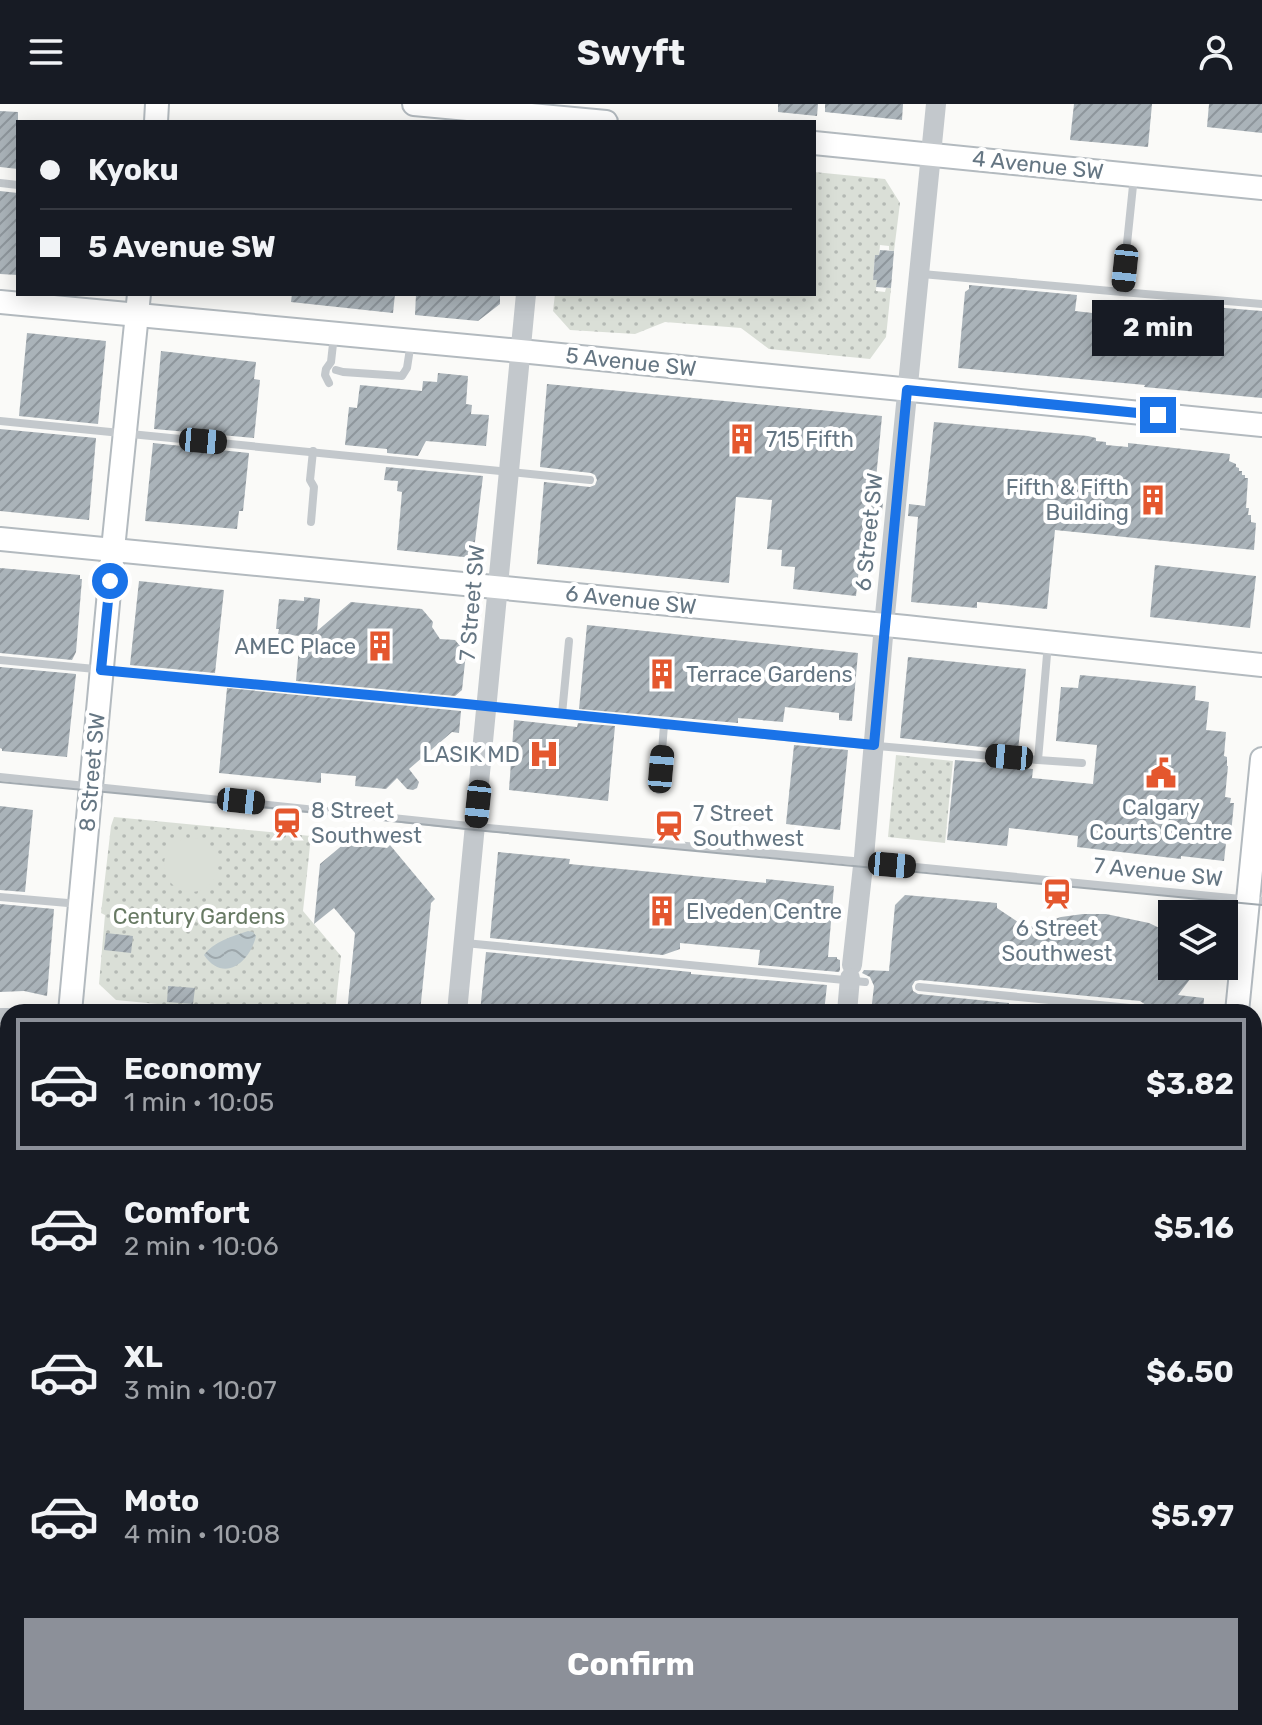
<!DOCTYPE html>
<meta charset="utf-8">
<style>
body{margin:0;font-family:Rubik,sans-serif;background:#20242c;color:#f1f3f6;height:100vh;display:flex;flex-direction:column;font-size:30px;white-space:nowrap}
*{box-sizing:border-box;margin:0}
p{font-size:26px;color:#9ea1a6}
.icon{flex:none;width:44px;height:44px;fill:none;stroke:currentColor;stroke-width:2;stroke-linecap:round;stroke-linejoin:round}
.map{position:relative;flex:1;overflow:hidden}
.panel{position:absolute;left:0px;top:900px;width:1262px;height:722px;display:flex;flex-direction:column;background:#171b24;border-radius:24px 24px 0 0;box-shadow:0 4px 20px #0003}
.panel>*{flex:none}
.hud{position:absolute;left:16px;top:16px;width:800px;height:176px;border-radius:0px;box-shadow:0 4px 20px #0003;display:grid;align-content:center;height:176px;padding:0 24px;background:#171b24}
.tools{position:absolute;left:1158px;top:796px;display:grid;gap:16px}
.tools a{display:grid;place-items:center;width:80px;height:80px;border-radius:0px;background:#171b24;box-shadow:0 4px 20px #0003;font-size:40px}
.end{position:absolute;width:36px;height:36px;margin:-18px;border:10px solid #1a73e8;background:#fff;box-shadow:0 0 0 4px #fff}
.from{border-radius:50%}
.bubble{position:absolute;height:56px;border-radius:0px;background:#171b24;box-shadow:0 4px 20px #0003;font-size:26px;font-weight:700;line-height:56px;text-align:center}
.car{position:absolute;width:24px;height:48px;margin:-24px -12px;border-radius:10px;box-shadow:0 0 6px 2px #0007;background:linear-gradient(#222 24%,#8ab4d8 0 40%,#222 0 76%,#8ab4d8 0 86%,#222 0)}
.hud b{display:flex;align-items:center;gap:28px;height:76px;font-size:30px}
.hud b+b{border-top:2px solid #363941}
.hud i{width:20px;height:20px;background:#f1f3f6}
ul{padding:14px 0 0;list-style:none}
li{display:flex;align-items:center;gap:24px;height:132px;margin:0 16px 12px;padding:0 8px;border:4px solid transparent;border-radius:0px}
li div{flex:1}
li b{display:block;font-size:30px}
li em{font-style:normal;font-weight:700}
li.selected{border-color:#8c9099}
li>.icon{width:72px;height:72px;stroke-width:1.5}
.cta{display:flex;gap:16px;margin-top:auto;padding:16px 24px}
.cta a{flex:1;height:92px;border-radius:0px;background:#8c9099;color:#fff;font-size:32px;font-weight:700;line-height:92px;text-align:center}
header{display:flex;justify-content:space-between;align-items:center;height:104px;padding:0 24px;background:#171b24;font-size:36px;font-weight:700}
.map>svg:first-child{display:block}
.built{fill:#e8e9e9}
.park{fill:url(#park-dots)}
.garden{fill:#dadfd7}
.water{fill:url(#water-waves)}
.building{fill:url(#building-hatch)}
.lines{fill:none;stroke-linecap:round;stroke-linejoin:round}
.secondary-casing{stroke:#b3babf;stroke-width:26}
.service{stroke:#c3c8cc;stroke-width:8}
.minor{stroke:#c3c8cc;stroke-width:16}
.tertiary{stroke:#c3c8cc;stroke-width:20}
.secondary{stroke:#fff;stroke-width:22}
.tram{stroke:#a2aab0;stroke-width:2}
.rail-casing{stroke:#a2aab0;stroke-width:7}
.rail{stroke:#fff;stroke-width:4;stroke-dasharray:12;stroke-linecap:butt}
.route{stroke:#1a73e8;stroke-width:10}
.labels{text-anchor:middle;dominant-baseline:central;stroke-width:8;stroke-linejoin:round;paint-order:stroke}
.street-label{font-size:22px;fill:#657683;stroke:#fff}
.poi-label{font-size:22px;fill:#657683;stroke:#fff;text-anchor:start}
.park-label{font-size:22px;fill:#687a64;stroke:#fff}
</style>
<header><svg class="icon" aria-label="menu" viewBox="0 0 24 24"><path d="M4 6h16M4 12h16M4 18h16"/></svg>Swyft<svg class="icon" aria-label="person" viewBox="0 0 24 24"><circle cx="12" cy="8" r="4"/><path d="M4 21q1-7 8-7t8 7"/></svg></header>
<div class="map">
<svg width="1262" height="1621" viewBox="0 0 1262 1621">
<defs>
<pattern id="park-dots" width="8" height="8" patternUnits="userSpaceOnUse" patternTransform="scale(2)"><rect width="8" height="8" fill="#dadfd7"/><path d="M2 2h.1M6 6h.1" fill="none" stroke="#b4b9b4" stroke-width="1.8" stroke-linecap="round"/></pattern>
<pattern id="water-waves" width="16" height="10" patternUnits="userSpaceOnUse" patternTransform="scale(2)"><rect width="16" height="10" fill="#bbc7cb"/><path d="M0 5q4-4 8 0t8 0" fill="none" stroke="#9ca6aa"/></pattern>
<pattern id="building-hatch" width="6" height="6" patternUnits="userSpaceOnUse" patternTransform="scale(2)"><rect width="6" height="6" fill="#aab3b9"/><path d="M-1 1l2-2M0 6l6-6M5 7l2-2" fill="none" stroke="#8e969c"/></pattern>
</defs>
<rect width="100%" height="100%" fill="#fafaf8"/>
<g class="built">
<path d="M0,1287H8V1614H758L757,1621H0Z"/>
<path d="M888,1614H1242L1262,1616V1621H887Z"/>
</g>
<g class="park">
<path d="M814,68L885,75L900,99L894,147L889,146V142L880,141L879,151H875L873,176H877L876,187L885,188L886,184H891L886,233L870,255L769,245L741,224L665,218L635,230L570,226L553,207L555,190H814Z"/>
<path d="M896,651L953,657L945,739L888,733Z"/>
<path d="M114,713L311,732L303,807L341,852L335,908H240L116,896L99,880L105,811L101,809L111,722Z"/>
</g>
<circle class="garden" cx="191" cy="761" r="27"/>
<path class="water" d="M248,827L253,828L256,832C250,858 224,880 204,851C213,838 233,832 248,827Z"/>
<g class="building">
<path d="M778,0H818L817,12L778,8Z"/>
<path d="M825,0H903L902,16L825,8Z"/>
<path d="M1074,0H1152L1148,43L1070,36Z"/>
<path d="M1209,0H1262V29L1207,23Z"/>
<path d="M0,7L18,8V65L0,63Z"/>
<path d="M0,87L18,89V171L0,170Z"/>
<path d="M880,146L894,147L891,184L876,183L877,176H873L875,151H879Z"/>
<path d="M969,181L1077,191L1075,207L1145,215L1151,214L1152,198L1262,207V294L1144,283L1145,281L958,264L965,188L969,185Z"/>
<path d="M292,190H395L393,209L291,198Z"/>
<path d="M416,190H500V200L478,217L415,211Z"/>
<path d="M27,229L106,237L98,320L19,312Z"/>
<path d="M161,247L256,258L254,275L260,276L254,334L154,325Z"/>
<path d="M438,269L468,272L466,300L472,301L471,310L489,311L486,342L426,337L418,352L387,349V345L345,341L349,303L357,304L360,281L422,287L423,277L437,278Z"/>
<path d="M547,280L882,312L874,396L883,397L882,410L865,408L856,492L793,485L795,463L781,462L782,446L767,445L772,396L736,393L729,479L537,460L544,378L590,383L595,381L597,376L595,371L591,369L540,363Z"/>
<path d="M934,318L1088,332L1096,334V337L1106,338V341L1128,343V339L1230,350L1229,357L1236,360V363L1239,364V367H1242V371H1245V374H1248L1246,404H1249L1248,411H1251V418L1256,419L1254,446L1055,426L1047,505L977,498V504L911,498L918,413L908,412L909,400L925,402Z"/>
<path d="M0,325L96,334L89,416L0,407Z"/>
<path d="M153,339L249,349L243,407H239L237,425L145,417Z"/>
<path d="M386,363L483,372L473,454L397,446L402,388L397,387L398,377L384,376Z"/>
<path d="M1155,461L1256,472L1250,524L1150,513Z"/>
<path d="M0,464L80,471V475H82L76,548L72,556L0,549Z"/>
<path d="M139,477L224,486L215,569L130,561Z"/>
<path d="M304,493L320,495L317,527L351,498L422,505L433,518L432,523L440,535L455,536L466,549L462,586L455,592L296,577L300,532L278,530L279,525H276L279,495L304,497Z"/>
<path d="M587,521L858,549L852,617L839,616V609L785,603L783,618L738,614V619L579,605Z"/>
<path d="M908,553L1026,565L1018,647L900,634Z"/>
<path d="M0,563L76,570L67,653L2,647V645L0,644Z"/>
<path d="M1080,571L1196,582L1195,596L1209,598L1206,626L1226,628L1224,652L1227,653V662H1228L1225,693L1231,694L1230,699H1234L1231,730H1227L1224,757L1181,752V755L1077,743L1078,732L1009,724L1007,742L947,736L955,656L1016,661V663L1033,665L1032,674L1093,680L1097,641L1056,637L1061,583L1078,584Z"/>
<path d="M227,584L461,607L459,629L452,628L409,665L419,678L417,684L413,686L407,685L397,674L386,685L376,684L355,682L356,672L321,669V679L219,669Z"/>
<path d="M514,616L577,623L578,619L615,622L608,697L509,686Z"/>
<path d="M794,641L848,646L840,726L786,720Z"/>
<path d="M0,702L33,706L25,788L0,786Z"/>
<path d="M345,739L387,744L390,741L435,795L431,799L420,908H347L355,829L334,804L314,820L320,760Z"/>
<path d="M498,748L570,755L569,760L766,779V775L834,782L828,853H837V855L840,856V866L839,868L758,861L760,846L713,842L680,839V845L663,851L490,834Z"/>
<path d="M905,791L997,799V804L1027,824L1061,813L1083,810H1106L1149,819L1172,830V862H1200L1178,891L1204,894L1203,908H1146V901L1140,897L920,876L915,877L912,882L913,887L918,890L1009,899L1008,908H871L874,882L870,873L862,869L864,866L889,867L895,801Z"/>
<path d="M0,800L54,805L47,892L24,887L0,888Z"/>
<path d="M106,829L133,832L131,849L104,846Z"/>
<path d="M486,848L691,868V870L827,881L824,908H480Z"/>
<path d="M168,882L195,884L193,900L167,898Z"/>
</g>
<g class="lines">
<g class="secondary-casing">
<g id="secondary">
<path d="M414,0L606,18"/>
<path d="M156,18L157,0"/>
<path d="M814,39L1262,84"/>
<path d="M0,198L520,247L1262,321"/>
<path d="M0,435L906,523L1262,561"/>
<path d="M70,908L113,445L139,190"/>
<path d="M1237,908L1262,655"/>
<path d="M0,1030L8,1031"/>
<path d="M0,1149L8,1150"/>
<path d="M1254,1272L1262,1273"/>
<path d="M0,1619L8,1540"/>
<path d="M1163,1621L1164,1614"/>
</g>
</g>
<g class="service">
<path d="M0,79L18,81"/>
<path d="M922,170L1122,188L1134,72"/>
<path d="M1122,188L1262,200"/>
<path d="M336,266L343,268L402,272L407,264L411,238"/>
<path d="M329,279L325,271L326,265L331,258L334,231"/>
<path d="M0,317L590,376"/>
<path d="M311,418L314,383L310,376L313,347"/>
<path d="M0,556L466,600L843,639L1038,656L1048,539"/>
<path d="M562,610L569,537"/>
<path d="M1038,656L1082,659"/>
<path d="M0,673L488,724L864,758L1262,797"/>
<path d="M659,686L664,621"/>
<path d="M0,793L79,800"/>
<path d="M465,839L865,878"/>
<path d="M919,883L1140,905"/>
<path d="M267,1614L345,1621"/>
</g>
<g class="minor">
<path d="M0,912H8"/>
<path d="M1254,1031L1262,1032"/>
<path d="M390,1621L391,1614"/>
<path d="M779,1621V1614"/>
</g>
<g class="tertiary">
<path d="M852,861L864,753L884,521L936,0"/>
<path d="M457,908L526,190"/>
<path d="M847,908L850,874"/>
<path d="M0,1472L8,1473"/>
<path d="M1254,1594L1262,1595"/>
</g>
<use href="#secondary" class="secondary"/>
<path class="tram" d="M0,678L272,704L475,726L1262,801"/>
<g class="rail-casing">
<g id="rail">
<path d="M0,1291H8"/>
<path d="M0,1309L8,1310"/>
<path d="M1254,1415H1262"/>
<path d="M1254,1432L1262,1433"/>
</g>
</g>
<use href="#rail" class="rail"/>
</g>
<g class="lines">
<path class="route" d="M110,477L101,566L466,600L874,641L907,286L1158,311"/>
</g>
<defs>
<g id="building-bare" transform="scale(2.4)"><path d="M-4-6H4V6H1V3H-1V6H-4ZM-2.5-4.3h1.7v1.8h-1.7ZM.8-4.3h1.7v1.8H.8ZM-2.5-1h1.7V.8h-1.7ZM.8-1h1.7V.8H.8Z" fill="#e4572e" stroke="#fff" stroke-width="2.5" paint-order="stroke"/></g>
<g id="hospital-bare" transform="scale(2.4)"><path d="M-5-5h3v3.5h4V-5h3V5h-3V1.5h-4V5h-3Z" fill="#e4572e" stroke="#fff" stroke-width="2.5" paint-order="stroke"/></g>
<g id="civic-bare" transform="scale(2.4)"><path d="M-.6-6.5H3V-4.5H.6V-3L4-1V1h2V6H-6V1h2V-1L-.6-3ZM-1.2 2.5V6h2.4V2.5Z" fill="#e4572e" stroke="#fff" stroke-width="2.5" paint-order="stroke"/></g>
<g id="station-bare" transform="scale(2.4)"><path d="M-3-6H3Q5-6 5-4V2Q5 4 3 4L4.5 6H3L1.5 4h-3L-3 6H-4.5L-3 4Q-5 4-5 2V-4Q-5-6-3-6ZM-3.5-4v3h7v-3ZM-3.5 1v1.5H-2V1ZM2 1v1.5H3.5V1Z" fill="#e4572e" stroke="#fff" stroke-width="2.5" paint-order="stroke"/></g>
</defs>
<g fill-rule="evenodd">
<use href="#building-bare" x="742" y="335"/>
<use href="#building-bare" x="1153" y="396"/>
<use href="#building-bare" x="380" y="542"/>
<use href="#building-bare" x="662" y="570"/>
<use href="#hospital-bare" x="544" y="650"/>
<use href="#civic-bare" x="1161" y="669"/>
<use href="#station-bare" x="287" y="719"/>
<use href="#station-bare" x="669" y="722"/>
<use href="#station-bare" x="1057" y="790"/>
<use href="#building-bare" x="662" y="807"/>
</g>
<g class="labels">
<g class="street-label">
<text transform="translate(1038 61) rotate(6)">4 Avenue SW</text>
<text transform="translate(631 258) rotate(6)">5 Avenue SW</text>
<text transform="translate(869 428) rotate(-84)">6 Street SW</text>
<text transform="translate(631 496) rotate(6)">6 Avenue SW</text>
<text transform="translate(472 499) rotate(-85)">7 Street SW</text>
<text transform="translate(92 668) rotate(-85)">8 Street SW</text>
<text transform="translate(1158 768) rotate(6)">7 Avenue SW</text>
</g>
<g class="poi-label">
<text x="766" y="335">715 Fifth</text>
<text x="1129" y="383" text-anchor="end">Fifth &amp; Fifth<tspan x="1129" dy="25">Building</tspan></text>
<text x="356" y="542" text-anchor="end">AMEC Place</text>
<text x="686" y="570">Terrace Gardens</text>
<text x="520" y="650" text-anchor="end">LASIK MD</text>
<text x="1161" y="703" text-anchor="middle">Calgary<tspan x="1161" dy="25">Courts Centre</tspan></text>
<text x="311" y="706">8 Street<tspan x="311" dy="25">Southwest</tspan></text>
<text x="693" y="709">7 Street<tspan x="693" dy="25">Southwest</tspan></text>
<text x="686" y="807">Elveden Centre</text>
<text x="1057" y="824" text-anchor="middle">6 Street<tspan x="1057" dy="25">Southwest</tspan></text>
</g>
<g class="park-label">
<text x="199" y="812">Century Gardens</text>
</g>
</g>
</svg>
<div class="tools">
<a><svg class="icon" aria-label="layers" viewBox="0 0 24 24"><path d="M12 4l9 5-9 5-9-5zM3 14l9 5 9-5"/></svg></a>
</div>
<i class="end from" style="left:110px;top:477px"></i>
<i class="end" style="left:1158px;top:311px"></i>
<div class="bubble" style="left:1092px;top:196px;width:132px">2 min</div>
<i class="car" style="left:1125px;top:164px;rotate:186deg"></i>
<i class="car" style="left:203px;top:337px;rotate:95deg"></i>
<i class="car" style="left:1009px;top:653px;rotate:275deg"></i>
<i class="car" style="left:661px;top:665px;rotate:5deg"></i>
<i class="car" style="left:241px;top:697px;rotate:96deg"></i>
<i class="car" style="left:478px;top:700px;rotate:186deg"></i>
<i class="car" style="left:892px;top:761px;rotate:95deg"></i>
<div class="hud">
<b><i class="from"></i>Kyoku</b>
<b><i></i>5 Avenue SW</b>
</div>
<section class="panel">
<ul>
<li class="selected"><svg class="icon" aria-label="car" viewBox="0 0 24 24"><path d="M5 17H2v-5l4-1 3-4h7l3 4 3 1v5h-3M9 17h6M6 11h13"/><circle cx="7" cy="17" r="2"/><circle cx="17" cy="17" r="2"/></svg><div><b>Economy</b><p>1 min · 10:05</p></div><em>$3.82</em></li>
<li><svg class="icon" aria-label="car" viewBox="0 0 24 24"><path d="M5 17H2v-5l4-1 3-4h7l3 4 3 1v5h-3M9 17h6M6 11h13"/><circle cx="7" cy="17" r="2"/><circle cx="17" cy="17" r="2"/></svg><div><b>Comfort</b><p>2 min · 10:06</p></div><em>$5.16</em></li>
<li><svg class="icon" aria-label="car" viewBox="0 0 24 24"><path d="M5 17H2v-5l4-1 3-4h7l3 4 3 1v5h-3M9 17h6M6 11h13"/><circle cx="7" cy="17" r="2"/><circle cx="17" cy="17" r="2"/></svg><div><b>XL</b><p>3 min · 10:07</p></div><em>$6.50</em></li>
<li><svg class="icon" aria-label="car" viewBox="0 0 24 24"><path d="M5 17H2v-5l4-1 3-4h7l3 4 3 1v5h-3M9 17h6M6 11h13"/><circle cx="7" cy="17" r="2"/><circle cx="17" cy="17" r="2"/></svg><div><b>Moto</b><p>4 min · 10:08</p></div><em>$5.97</em></li>
</ul>
<div class="cta"><a>Confirm</a></div>
</section>
</div>
